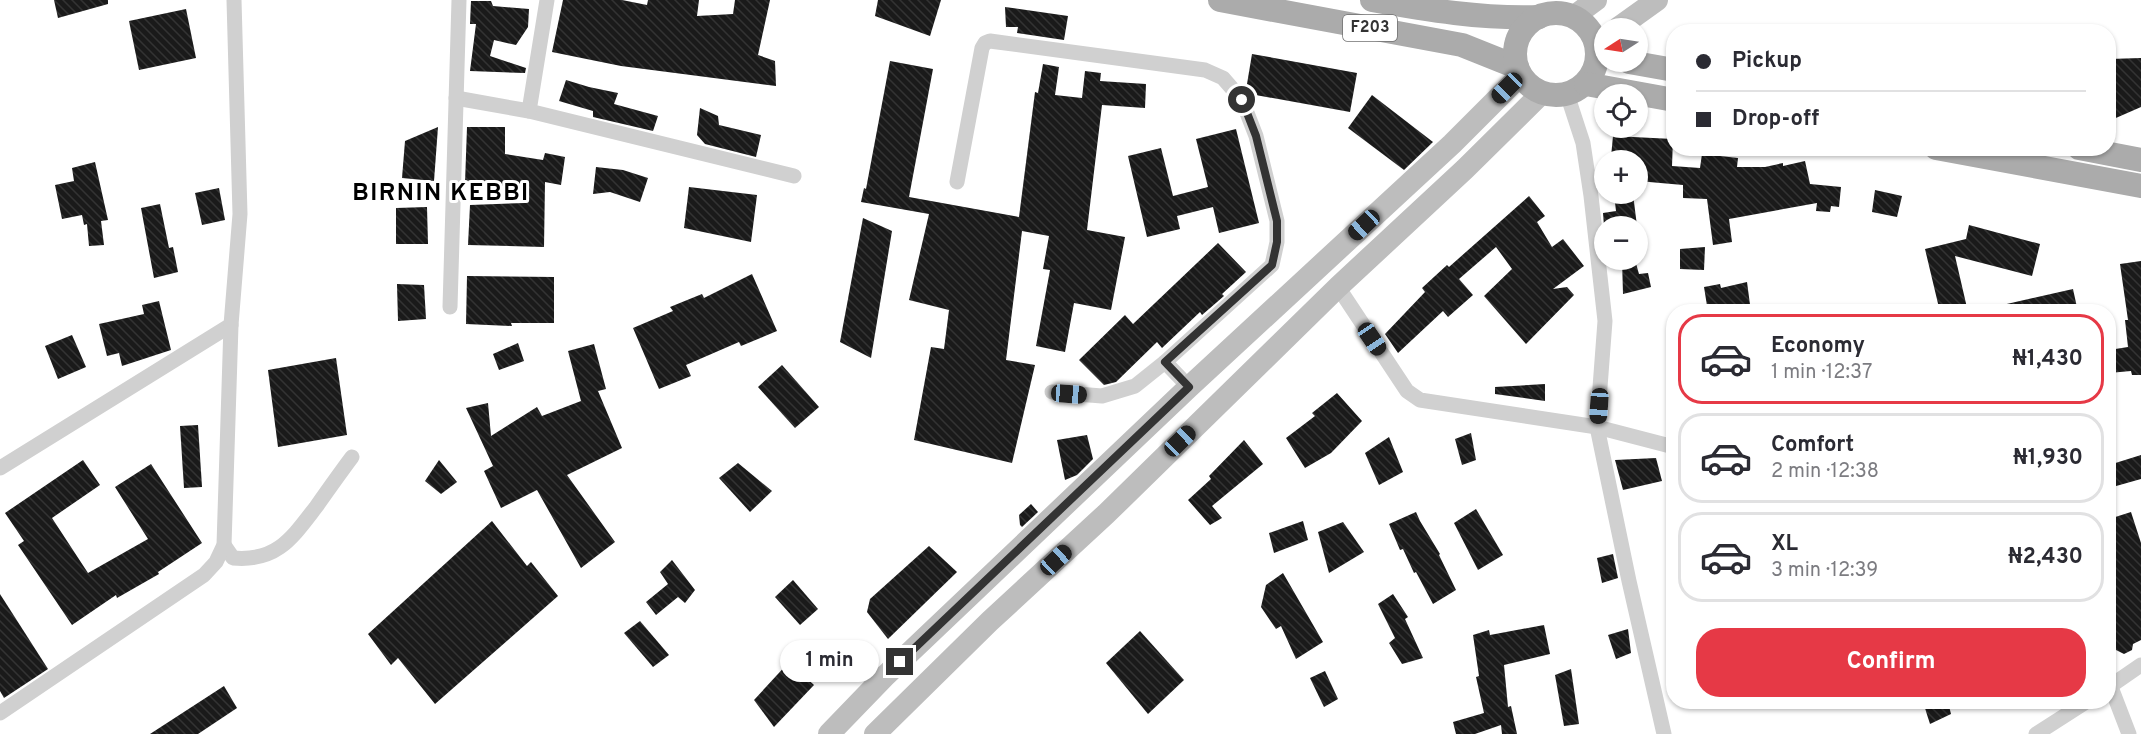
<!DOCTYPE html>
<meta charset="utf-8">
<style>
body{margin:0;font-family:Overpass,sans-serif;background:#f7f7f7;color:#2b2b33;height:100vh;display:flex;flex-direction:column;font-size:22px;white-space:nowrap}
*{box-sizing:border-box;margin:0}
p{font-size:20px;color:#7c7c81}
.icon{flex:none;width:33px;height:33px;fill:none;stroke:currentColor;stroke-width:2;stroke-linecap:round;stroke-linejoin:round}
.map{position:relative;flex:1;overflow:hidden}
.details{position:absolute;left:1666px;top:304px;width:450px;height:405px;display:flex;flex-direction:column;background:#fff;border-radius:24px;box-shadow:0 2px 4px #0004}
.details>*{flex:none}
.hud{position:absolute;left:1666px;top:24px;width:450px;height:132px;border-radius:24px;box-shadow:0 2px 4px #0004;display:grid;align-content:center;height:132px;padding:0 30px;background:#fff}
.needle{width:39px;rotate:258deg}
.controls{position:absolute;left:1594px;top:18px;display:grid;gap:12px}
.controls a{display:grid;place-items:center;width:54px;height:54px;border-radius:50%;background:#fff;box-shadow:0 2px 4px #0004;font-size:30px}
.end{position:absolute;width:27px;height:27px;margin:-14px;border:8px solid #333;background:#fff;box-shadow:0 0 0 3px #fff}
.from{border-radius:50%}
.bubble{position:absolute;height:42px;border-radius:21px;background:#fff;box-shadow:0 2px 4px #0004;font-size:20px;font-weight:700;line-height:42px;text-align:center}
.car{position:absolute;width:18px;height:36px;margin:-18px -9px;border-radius:8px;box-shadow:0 0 4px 2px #0007;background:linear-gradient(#222 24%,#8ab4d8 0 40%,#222 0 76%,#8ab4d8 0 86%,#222 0)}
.hud b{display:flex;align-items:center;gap:21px;height:57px;font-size:22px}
.hud b+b{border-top:2px solid #e1e1e2}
.hud i{width:15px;height:15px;background:#2b2b33}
ul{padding:10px 0 0;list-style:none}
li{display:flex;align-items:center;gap:18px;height:90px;margin:0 12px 9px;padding:0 18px;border:3px solid #e1e1e2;border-radius:24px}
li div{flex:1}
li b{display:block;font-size:22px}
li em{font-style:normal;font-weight:700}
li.active{border-color:#e63946}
li>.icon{width:54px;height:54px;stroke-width:1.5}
.button{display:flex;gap:12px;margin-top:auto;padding:12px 30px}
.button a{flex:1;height:69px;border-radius:24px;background:#e63946;color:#fff;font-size:24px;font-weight:700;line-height:69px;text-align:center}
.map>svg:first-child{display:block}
.building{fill:url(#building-back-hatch)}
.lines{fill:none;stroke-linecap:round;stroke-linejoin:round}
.street{stroke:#d0d0d0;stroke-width:15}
.secondary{stroke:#bdbdbd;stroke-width:22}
.primary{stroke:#ababab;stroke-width:24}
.route{stroke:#333;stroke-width:8}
.labels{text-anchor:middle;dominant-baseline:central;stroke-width:6;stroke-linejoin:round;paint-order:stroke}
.shield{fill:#fff;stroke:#707070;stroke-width:1.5}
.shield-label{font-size:16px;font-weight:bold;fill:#333}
.district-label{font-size:24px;font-weight:bold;letter-spacing:1.5px;fill:#000;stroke:#fff}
</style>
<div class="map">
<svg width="2141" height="734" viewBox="0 0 2141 734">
<defs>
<pattern id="building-back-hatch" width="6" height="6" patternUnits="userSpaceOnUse" patternTransform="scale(1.5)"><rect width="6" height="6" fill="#1a1a1a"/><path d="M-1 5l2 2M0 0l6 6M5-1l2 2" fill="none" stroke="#333"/></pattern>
</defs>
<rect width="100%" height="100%" fill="#fff"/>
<g class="building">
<path d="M54,0H108V4L58,18Z"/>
<path d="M563,0H622L647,5L648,0H699L697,16L733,14L735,0H770L758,55L775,61L776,86L621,66L552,52Z"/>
<path d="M878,0H941L930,36L875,16Z"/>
<path d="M471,1H491L493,6L529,9L528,27L516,45L494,40L490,56L526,68L525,73L470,71L476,24H470Z"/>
<path d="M1005,7L1068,16L1064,40L1017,33L1018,27H1006Z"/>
<path d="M186,9L196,58L139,70L129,21Z"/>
<path d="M1252,54L1357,73L1350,112L1250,94L1246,90Z"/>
<path d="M2141,58V107L2109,121V59Z"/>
<path d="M890,61L933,69L909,197L1019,217L1035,92L1038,93L1043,64L1059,67L1055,95L1082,98L1085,71L1101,73L1100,81L1146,84L1145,108L1102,105L1087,230L1125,237L1111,310L1074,303L1065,352L1036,346L1050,270L1043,269L1049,236L1022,231L1006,360L1035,365L1012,463L914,440L931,347L944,349L949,310L909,300L929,214L861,202L864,188L866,189Z"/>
<path d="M566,80L589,87L618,93L614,104L658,116L653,131L593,117V111L559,101Z"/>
<path d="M1372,95L1433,142L1404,170L1348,128Z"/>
<path d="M700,108L718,116L719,125L761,135L756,157L705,144L697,135Z"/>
<path d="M438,127L434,181L402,178L405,141Z"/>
<path d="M467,127H505V154L543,160L545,153L565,157L561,185L545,182L544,247L468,245L470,205L525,203V188L465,183Z"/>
<path d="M1236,129L1259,223L1219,233L1213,207L1177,216L1180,229L1147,237L1128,156L1161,148L1173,196L1208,187L1196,139Z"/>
<path d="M1613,136L1673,139L1672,166L1700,168L1702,154L1738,158L1737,167H1765L1783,163V166L1805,161L1810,184L1841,187L1839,207L1831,206L1830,212L1816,211L1817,203L1729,219L1732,242L1713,245L1707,199L1683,198V185L1638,181V159L1611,157Z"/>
<path d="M95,162L108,220L101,221L104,245L89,246L87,224L84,225L82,215L62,219L55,185L74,181L72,168Z"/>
<path d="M596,167L623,170L648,178L640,202L610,192L593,194Z"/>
<path d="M689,187L757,195L751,242L684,228Z"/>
<path d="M219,188L225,220L202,225L195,193Z"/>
<path d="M1875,190L1902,196L1897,217L1872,212Z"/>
<path d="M1614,194H1633L1637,226H1604L1603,213L1616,211Z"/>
<path d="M1529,196L1545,216L1537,222L1552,247L1563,239L1584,266L1553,289L1567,287L1574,295L1526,344L1484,296L1512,269L1496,247L1459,279L1473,295L1448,317L1443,311L1398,353L1385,334L1425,292L1422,288L1447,265L1449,267Z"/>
<path d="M160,204L169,248L173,247L178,272L154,278L141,208Z"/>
<path d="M427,207L428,244H396V208Z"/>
<path d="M863,218L892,231L871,358L840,342Z"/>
<path d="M1969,225L2040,244L2032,276L1955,256L1968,312H1940L1925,249L1966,239Z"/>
<path d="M1218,243L1246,272L1222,294L1224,296L1202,315L1200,312L1162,348L1157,342L1116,382L1104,385L1079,360L1125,315L1133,324Z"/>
<path d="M1705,247L1704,270L1680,269V249Z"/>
<path d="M1622,260H1635L1639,274L1648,273L1651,287L1623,294Z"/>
<path d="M2141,261V375H2132L2131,371L2109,373V350L2128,347L2125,320H2128L2120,264Z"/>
<path d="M752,274L777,331L741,346L739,342L686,365L691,376L659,389L633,328L673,311L670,307L702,294L704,298Z"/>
<path d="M467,276L554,277V323H511L512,326L466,324Z"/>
<path d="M1747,282L1751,312H1708L1704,287L1720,284L1721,288Z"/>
<path d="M397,284L424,285L426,319L398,321Z"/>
<path d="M2073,289L2078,312H1999L1998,306Z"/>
<path d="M159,301L171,350L122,366L119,353L107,356L99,324L144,314L142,305Z"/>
<path d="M72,335L86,367L58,379L45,346Z"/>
<path d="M518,343L524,361L499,370L493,354Z"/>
<path d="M594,344L606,389L598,391L622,448L567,475L615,542L581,568L537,490L501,508L484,471L493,466L466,408L488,403L491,436L537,407L542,416L581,401L568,351Z"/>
<path d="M336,358L347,435L278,447L268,370Z"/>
<path d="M782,365L819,407L795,428L758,387Z"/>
<path d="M1545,384V401L1495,394V387Z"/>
<path d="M1337,393L1362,421L1331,453L1305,468L1286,438L1315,416L1312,413Z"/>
<path d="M198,425L202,487L184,488L180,426Z"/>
<path d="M1471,433L1476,460L1462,465L1455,439Z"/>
<path d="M1087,435L1093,459L1077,475L1065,480L1057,440Z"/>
<path d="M1389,437L1403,472L1379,485L1365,453Z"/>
<path d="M1244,440L1263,464L1212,506L1222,518L1210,525L1188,500L1211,479L1209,476Z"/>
<path d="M2141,455V479L2109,488V465Z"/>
<path d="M1656,458L1662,481L1623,490L1615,460Z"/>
<path d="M83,460L100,485L52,518L88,573L148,539L115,487L151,464L202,543L158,572L159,574L117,598L116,595L72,625L18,545L24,541L5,513Z"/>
<path d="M439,460L457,482L441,494L425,481Z"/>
<path d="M738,463L772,491L750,512L719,478Z"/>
<path d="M1031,504L1038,512L1022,527L1020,525L1019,515Z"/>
<path d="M1476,509L1503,555L1478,570L1454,523Z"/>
<path d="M1416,512L1420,521L1440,554L1439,555L1456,590L1433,604L1416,572L1414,573L1403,549L1400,550L1389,524Z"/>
<path d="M2131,512L2141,543V640L2133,644L2132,650L2124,654L2116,650L2109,633V519Z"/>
<path d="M492,521L527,566L531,562L558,596L435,704L398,658L391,665L368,634Z"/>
<path d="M1303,521L1308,540L1274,553L1269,533Z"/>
<path d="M1343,522L1364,552L1329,573L1318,532Z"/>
<path d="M929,546L957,572L888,639L867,612L870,599Z"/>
<path d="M1613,554L1618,578L1602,583L1597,558Z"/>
<path d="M672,560L695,590L685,603L678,597L656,615L646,602L668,584L660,572Z"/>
<path d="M1283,573L1323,642L1296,659L1281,626L1276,629L1261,607L1266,585Z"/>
<path d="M793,580L818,609L800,625L775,597Z"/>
<path d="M0,594L48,669L4,698L0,691Z"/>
<path d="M1393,594L1408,617L1405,619L1423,658L1402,664L1389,643L1395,638L1378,604Z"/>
<path d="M640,621L669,655L653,667L624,633Z"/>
<path d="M1544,625L1550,654L1504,665L1508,707L1511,706L1517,734H1502L1501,725L1475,734H1456L1453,722L1484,713L1476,677L1479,676L1473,635L1489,630L1490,635Z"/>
<path d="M1628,629L1631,653L1616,659L1608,635Z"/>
<path d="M1140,631L1184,680L1148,714L1106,663Z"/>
<path d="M789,662L814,685L774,727L754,700Z"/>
<path d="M1571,669L1579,724L1564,726L1555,675Z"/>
<path d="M1325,671L1338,699L1324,707L1310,678Z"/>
<path d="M224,686L237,708L198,734H150Z"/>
<path d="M1923,702H1948L1951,714L1930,724Z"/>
</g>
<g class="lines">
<g class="street">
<path d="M547,0L529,111L794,176"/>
<path d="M1567,94L1583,143L1591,196L1605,321L1597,427L1629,581L1664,734"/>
<path d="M456,98L529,111"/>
<path d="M957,182L982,48L985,43L990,41L1205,70L1223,78L1242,100L1256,136L1277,221V242L1272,265L1165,362L1189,387"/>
<path d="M1338,287L1407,391L1420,400L1597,427L1674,447"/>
<path d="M450,307L459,0"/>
<path d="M1052,392L1102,396L1135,386L1165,362"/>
<path d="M0,468L231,325"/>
<path d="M224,545L233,558C277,562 292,538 316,507C328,490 340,473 352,457"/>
<path d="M2109,682L2129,734"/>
<path d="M2109,687L2141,665"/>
<path d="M0,713L204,575L216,562L224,545L231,325L240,214L234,0"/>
<path d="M2036,734L2086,702"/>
</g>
<g class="secondary">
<path d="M1573,17L1596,0"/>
<path d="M1618,28L1657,0"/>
<path d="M1596,44L1605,38"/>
<path d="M829,734L884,677L1189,387L1452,144L1521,75"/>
<path d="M875,734L990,621L1106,514L1338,287L1465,169L1542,93"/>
</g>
<g class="primary">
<path d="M1220,0L1462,45L1517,67"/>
<path d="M1372,0C1427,10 1482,19 1539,17"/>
<circle cx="1556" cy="54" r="41"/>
<path d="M1629,62L1674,70"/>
<path d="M1586,84L1674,100"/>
<path d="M1936,148L2141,186"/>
<path d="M2079,148L2141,160"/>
</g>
</g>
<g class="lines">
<path class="route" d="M900,662L1189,387L1165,362L1272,265L1277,242V221L1256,136L1242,100"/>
</g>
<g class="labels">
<rect class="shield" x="1343" y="15" width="54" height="26" rx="4.5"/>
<g class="shield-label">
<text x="1370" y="28">F203</text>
</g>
<g class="district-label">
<text x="441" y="194">BIRNIN KEBBI</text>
</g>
</g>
</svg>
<div class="controls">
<a><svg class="needle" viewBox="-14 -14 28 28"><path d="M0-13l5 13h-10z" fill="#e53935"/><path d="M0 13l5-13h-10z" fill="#7c7c81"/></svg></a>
<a><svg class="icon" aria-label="locate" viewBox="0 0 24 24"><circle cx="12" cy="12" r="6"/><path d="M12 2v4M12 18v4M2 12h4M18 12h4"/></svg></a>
<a>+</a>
<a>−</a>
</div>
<i class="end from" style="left:1242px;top:100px"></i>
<i class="end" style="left:900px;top:662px"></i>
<div class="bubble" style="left:780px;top:640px;width:99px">1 min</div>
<i class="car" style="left:1507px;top:88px;rotate:225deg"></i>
<i class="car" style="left:1364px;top:225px;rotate:227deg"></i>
<i class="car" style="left:1372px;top:339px;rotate:146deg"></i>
<i class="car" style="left:1069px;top:394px;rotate:94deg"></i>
<i class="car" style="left:1599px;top:406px;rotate:184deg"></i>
<i class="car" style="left:1180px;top:441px;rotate:46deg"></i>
<i class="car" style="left:1056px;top:560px;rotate:47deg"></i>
<div class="hud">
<b><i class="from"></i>Pickup</b>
<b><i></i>Drop-off</b>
</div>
<section class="details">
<ul>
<li class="active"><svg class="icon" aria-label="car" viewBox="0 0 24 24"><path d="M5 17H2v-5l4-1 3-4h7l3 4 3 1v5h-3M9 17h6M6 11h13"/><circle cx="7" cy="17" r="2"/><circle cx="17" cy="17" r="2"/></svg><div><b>Economy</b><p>1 min · 12:37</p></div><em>₦1,430</em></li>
<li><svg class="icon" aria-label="car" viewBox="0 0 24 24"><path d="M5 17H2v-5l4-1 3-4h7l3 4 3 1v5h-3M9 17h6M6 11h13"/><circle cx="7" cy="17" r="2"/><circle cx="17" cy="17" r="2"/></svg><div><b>Comfort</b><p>2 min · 12:38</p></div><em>₦1,930</em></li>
<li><svg class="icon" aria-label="car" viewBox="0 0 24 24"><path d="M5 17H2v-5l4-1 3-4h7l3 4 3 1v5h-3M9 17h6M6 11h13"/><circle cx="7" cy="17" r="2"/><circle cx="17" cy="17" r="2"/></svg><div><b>XL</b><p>3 min · 12:39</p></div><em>₦2,430</em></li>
</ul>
<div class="button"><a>Confirm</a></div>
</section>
</div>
